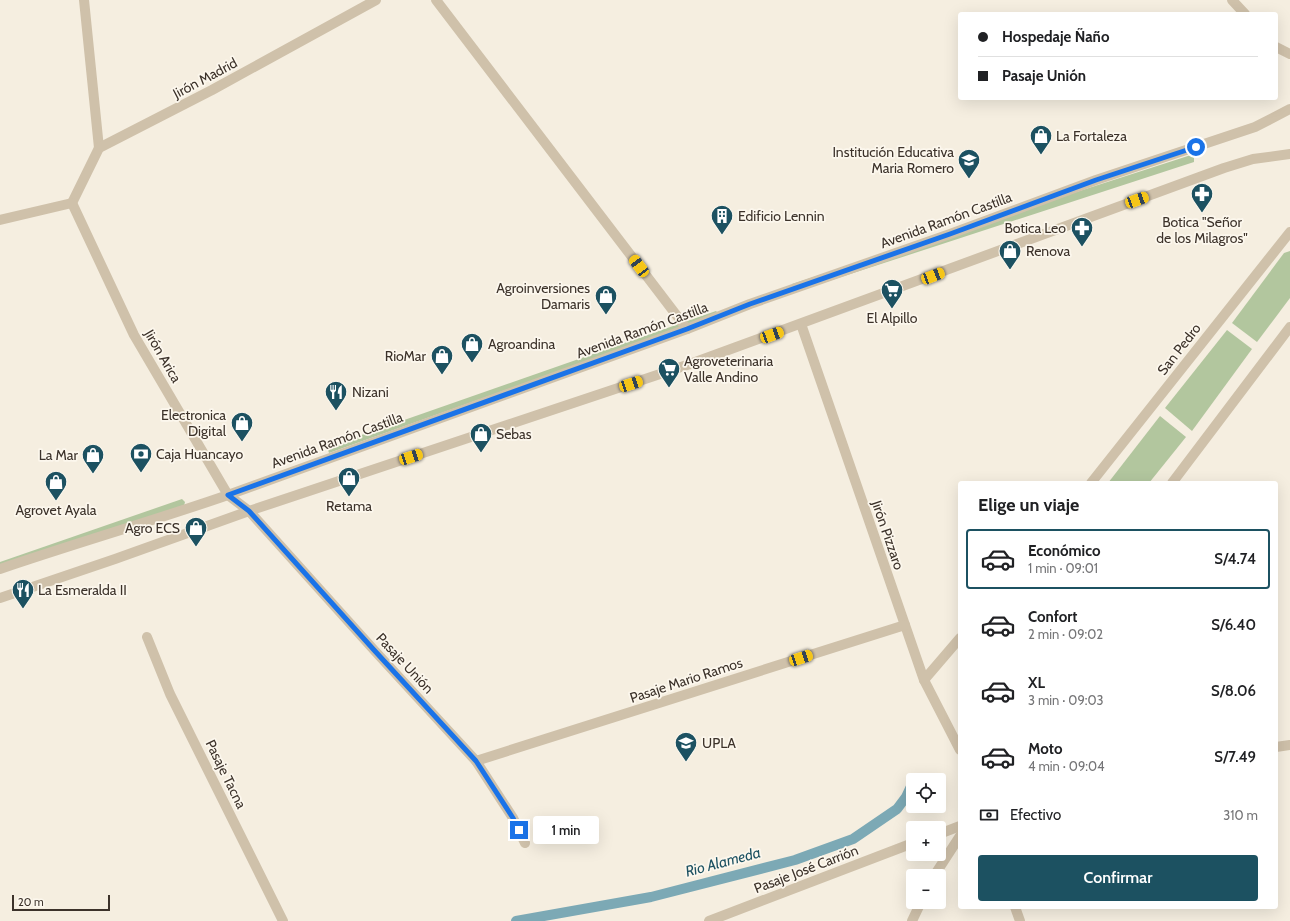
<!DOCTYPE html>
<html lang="es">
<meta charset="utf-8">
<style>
body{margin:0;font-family:Cabin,sans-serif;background:#f6f6f6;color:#202124;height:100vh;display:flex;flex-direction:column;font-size:15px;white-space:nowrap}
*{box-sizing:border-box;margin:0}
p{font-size:13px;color:#757577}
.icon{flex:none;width:22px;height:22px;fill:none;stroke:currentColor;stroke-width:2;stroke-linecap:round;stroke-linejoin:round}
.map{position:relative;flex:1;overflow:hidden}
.drawer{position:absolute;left:958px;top:481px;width:320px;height:428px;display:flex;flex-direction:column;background:#fff;border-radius:4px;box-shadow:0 4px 16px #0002}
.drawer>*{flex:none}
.banner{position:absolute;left:958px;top:12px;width:320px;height:88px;border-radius:4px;box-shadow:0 4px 16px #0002;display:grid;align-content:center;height:88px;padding:0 20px;background:#fff}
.tools{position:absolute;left:906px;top:773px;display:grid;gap:8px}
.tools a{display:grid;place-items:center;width:40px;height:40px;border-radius:4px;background:#fff;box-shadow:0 4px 16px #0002;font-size:20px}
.scale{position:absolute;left:12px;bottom:10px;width:98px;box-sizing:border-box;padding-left:4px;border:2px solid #3c322a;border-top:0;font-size:11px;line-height:14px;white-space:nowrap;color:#3c322a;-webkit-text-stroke:3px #fcf7ed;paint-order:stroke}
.end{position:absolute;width:18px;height:18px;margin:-9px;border:5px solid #1a73e8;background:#fff;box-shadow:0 0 0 2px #fff}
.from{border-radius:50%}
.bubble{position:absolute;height:28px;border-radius:4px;background:#fff;box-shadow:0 4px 16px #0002;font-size:13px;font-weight:600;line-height:28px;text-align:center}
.car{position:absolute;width:12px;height:24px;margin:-12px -6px;border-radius:5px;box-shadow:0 0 3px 1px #0007;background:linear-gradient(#f5c518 24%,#345 0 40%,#f5c518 0 76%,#345 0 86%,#f5c518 0)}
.banner b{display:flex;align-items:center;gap:14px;height:38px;font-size:15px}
.banner b+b{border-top:1px solid #e0e0e0}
.banner i{width:10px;height:10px;background:#202124}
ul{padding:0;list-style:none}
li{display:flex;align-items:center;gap:12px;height:60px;margin:0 8px 6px;padding:0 12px;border:2px solid transparent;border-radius:4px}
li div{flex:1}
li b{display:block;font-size:15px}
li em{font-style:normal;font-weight:600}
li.selected{border-color:#1c5161}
li>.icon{width:36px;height:36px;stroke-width:1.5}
h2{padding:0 20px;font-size:18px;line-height:48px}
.pay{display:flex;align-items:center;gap:10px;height:44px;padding:0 20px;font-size:15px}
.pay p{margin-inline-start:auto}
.primary-button{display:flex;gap:8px;margin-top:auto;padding:8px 20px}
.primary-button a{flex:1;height:46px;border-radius:4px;background:#1c5161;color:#fff;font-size:16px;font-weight:600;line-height:46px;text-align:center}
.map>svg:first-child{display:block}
.green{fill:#b2c69e}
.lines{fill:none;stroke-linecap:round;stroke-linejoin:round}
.stream{stroke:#7ca9b5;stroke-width:10}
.service{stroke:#cfc1aa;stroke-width:10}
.minor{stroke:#cfc1aa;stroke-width:10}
.tertiary{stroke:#cfc1aa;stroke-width:10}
.route{stroke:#1a73e8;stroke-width:5}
.labels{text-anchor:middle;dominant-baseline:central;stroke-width:3.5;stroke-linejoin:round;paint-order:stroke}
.street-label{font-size:14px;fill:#3c322a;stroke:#fcf7ed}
.poi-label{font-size:14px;fill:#3c322a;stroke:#fcf7ed;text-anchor:start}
.water-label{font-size:15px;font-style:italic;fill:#1c5161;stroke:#fcf7ed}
</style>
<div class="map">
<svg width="1290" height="921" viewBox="0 0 1290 921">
<rect width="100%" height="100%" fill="#f5eee0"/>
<g class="green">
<path d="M1191,155L1194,158V162L795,292L792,284Z"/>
<path d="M1290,251V298L1257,342L1232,323L1284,253Z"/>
<path d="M716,311L719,314L329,453L327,447Z"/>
<path d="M1227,330L1252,349L1192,431L1165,408Z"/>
<path d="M1160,416L1186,437L1149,483H1108Z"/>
<path d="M182,499L185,502L184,506L0,570V562Z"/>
</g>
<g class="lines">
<path class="stream" d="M516,921L651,897L795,860L853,839L897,809L906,797L913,782"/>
<g class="service">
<path d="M1232,0L1245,14"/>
<path d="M1276,47L1290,54"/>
</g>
<g class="minor">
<path d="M84,0L99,148"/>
<path d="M436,0L687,329"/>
<path d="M72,203L134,335L228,495L249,511L374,650L476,761L513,818L525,843"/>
<path d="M72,203L99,148L212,90L376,0"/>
<path d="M0,220L72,203"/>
<path d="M801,324L924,680L960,750"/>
<path d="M1091,483L1290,232"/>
<path d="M1172,483L1290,327"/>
<path d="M147,637L170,694L283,921"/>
<path d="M924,680L960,638"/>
<path d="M476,761L905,625"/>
<path d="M939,834L960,826"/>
<path d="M1015,907L1020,921"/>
<path d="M709,921L913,843"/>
</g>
<g class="tertiary">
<path d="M0,569C76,543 153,521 228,495L687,329L750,304L950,234L1096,180L1255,127L1290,109"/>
<path d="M0,598L115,559L249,511L690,364L1224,168L1253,159L1290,154"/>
<path d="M1276,747L1290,745"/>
<path d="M934,876L960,836"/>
<path d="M912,921L921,902"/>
</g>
</g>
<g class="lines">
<path class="route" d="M519,830L513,818L476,761L374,650L249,511L228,495L687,329L750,304L950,234L1096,180L1196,147"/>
</g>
<defs>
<g id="shop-pin" transform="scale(1.15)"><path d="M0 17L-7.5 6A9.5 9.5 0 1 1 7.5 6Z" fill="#1c5161" stroke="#fcf7ed"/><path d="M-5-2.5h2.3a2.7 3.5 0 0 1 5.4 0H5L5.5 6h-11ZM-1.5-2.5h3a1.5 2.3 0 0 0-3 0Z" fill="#fff"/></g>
<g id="school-pin" transform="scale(1.15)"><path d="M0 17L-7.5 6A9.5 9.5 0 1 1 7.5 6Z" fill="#1c5161" stroke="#fcf7ed"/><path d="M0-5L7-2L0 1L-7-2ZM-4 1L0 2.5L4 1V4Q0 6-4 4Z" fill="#fff"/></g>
<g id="pharmacy-pin" transform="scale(1.15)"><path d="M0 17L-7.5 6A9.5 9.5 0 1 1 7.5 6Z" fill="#1c5161" stroke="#fcf7ed"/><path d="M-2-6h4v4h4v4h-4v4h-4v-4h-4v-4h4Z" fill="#fff"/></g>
<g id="building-pin" transform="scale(1.15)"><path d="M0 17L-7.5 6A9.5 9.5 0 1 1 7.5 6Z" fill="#1c5161" stroke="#fcf7ed"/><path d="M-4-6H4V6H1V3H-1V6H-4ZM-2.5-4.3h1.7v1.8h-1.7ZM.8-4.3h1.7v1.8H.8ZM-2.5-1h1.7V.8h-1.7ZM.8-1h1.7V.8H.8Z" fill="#fff"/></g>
<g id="supermarket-pin" transform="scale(1.15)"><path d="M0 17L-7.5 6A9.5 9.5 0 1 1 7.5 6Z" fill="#1c5161" stroke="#fcf7ed"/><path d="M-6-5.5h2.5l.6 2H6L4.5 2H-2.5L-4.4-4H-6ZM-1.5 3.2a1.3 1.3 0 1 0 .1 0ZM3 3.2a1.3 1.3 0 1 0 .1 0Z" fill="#fff"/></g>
<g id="restaurant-pin" transform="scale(1.15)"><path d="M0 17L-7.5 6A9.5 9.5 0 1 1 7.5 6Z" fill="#1c5161" stroke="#fcf7ed"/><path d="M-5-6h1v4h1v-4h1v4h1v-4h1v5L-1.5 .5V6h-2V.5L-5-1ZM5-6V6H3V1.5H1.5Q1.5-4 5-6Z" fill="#fff"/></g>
<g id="bank-pin" transform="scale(1.15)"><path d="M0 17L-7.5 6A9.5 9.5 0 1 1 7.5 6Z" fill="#1c5161" stroke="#fcf7ed"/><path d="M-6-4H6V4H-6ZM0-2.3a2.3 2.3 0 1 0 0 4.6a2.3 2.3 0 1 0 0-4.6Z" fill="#fff"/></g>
<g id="university-pin" transform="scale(1.15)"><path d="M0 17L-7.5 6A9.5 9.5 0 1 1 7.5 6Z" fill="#1c5161" stroke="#fcf7ed"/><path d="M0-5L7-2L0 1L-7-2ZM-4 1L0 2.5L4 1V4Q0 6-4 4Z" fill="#fff"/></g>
</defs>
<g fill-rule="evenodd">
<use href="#shop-pin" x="1041" y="136"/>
<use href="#school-pin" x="969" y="160"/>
<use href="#pharmacy-pin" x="1202" y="194"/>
<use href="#building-pin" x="722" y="216"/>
<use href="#pharmacy-pin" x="1082" y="228"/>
<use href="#shop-pin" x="1010" y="251"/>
<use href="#supermarket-pin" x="892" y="290"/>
<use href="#shop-pin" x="606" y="296"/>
<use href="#shop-pin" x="472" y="344"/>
<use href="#shop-pin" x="442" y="356"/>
<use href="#supermarket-pin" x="669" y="369"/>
<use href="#restaurant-pin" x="336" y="392"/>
<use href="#shop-pin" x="242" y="423"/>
<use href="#shop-pin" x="481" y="434"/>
<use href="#bank-pin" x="141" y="454"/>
<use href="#shop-pin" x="93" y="455"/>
<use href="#shop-pin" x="349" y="478"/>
<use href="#shop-pin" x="56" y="482"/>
<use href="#shop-pin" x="196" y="528"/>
<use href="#restaurant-pin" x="23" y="590"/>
<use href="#university-pin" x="686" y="743"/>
</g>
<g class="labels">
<g class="street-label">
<text transform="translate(205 78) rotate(-28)">Jirón Madrid</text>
<text transform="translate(946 220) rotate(-20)">Avenida Ramón Castilla</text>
<text transform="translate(642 330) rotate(-20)">Avenida Ramón Castilla</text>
<text transform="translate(1179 349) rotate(-52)">San Pedro</text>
<text transform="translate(163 356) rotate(60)">Jirón Arica</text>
<text transform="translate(337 440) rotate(-20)">Avenida Ramón Castilla</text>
<text transform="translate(888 535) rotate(71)">Jirón Pizzaro</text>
<text transform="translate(405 663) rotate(47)">Pasaje Unión</text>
<text transform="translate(686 680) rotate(-18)">Pasaje Mario Ramos</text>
<text transform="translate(226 774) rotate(64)">Pasaje Tacna</text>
<text transform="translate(806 869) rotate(-21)">Pasaje José Carrión</text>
</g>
<g class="poi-label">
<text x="1056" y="136">La Fortaleza</text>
<text x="954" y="152" text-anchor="end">Institución Educativa<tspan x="954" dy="16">Maria Romero</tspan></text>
<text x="738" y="216">Edificio Lennin</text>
<text x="1202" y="222" text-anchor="middle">Botica "Señor<tspan x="1202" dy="16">de los Milagros"</tspan></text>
<text x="1066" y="228" text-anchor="end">Botica Leo</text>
<text x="1026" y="251">Renova</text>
<text x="590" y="288" text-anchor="end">Agroinversiones<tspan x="590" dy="16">Damaris</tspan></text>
<text x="892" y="318" text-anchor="middle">El Alpillo</text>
<text x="488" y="344">Agroandina</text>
<text x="426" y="356" text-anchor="end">RioMar</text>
<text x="684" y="361">Agroveterinaria<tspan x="684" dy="16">Valle Andino</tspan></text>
<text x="352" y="392">Nizani</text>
<text x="226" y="415" text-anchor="end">Electronica<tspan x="226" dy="16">Digital</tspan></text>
<text x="496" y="434">Sebas</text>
<text x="156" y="454">Caja Huancayo</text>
<text x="78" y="455" text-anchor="end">La Mar</text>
<text x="349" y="506" text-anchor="middle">Retama</text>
<text x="56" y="510" text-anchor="middle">Agrovet Ayala</text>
<text x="180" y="528" text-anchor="end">Agro ECS</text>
<text x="38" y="590">La Esmeralda II</text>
<text x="702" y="743">UPLA</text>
</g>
<g class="water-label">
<text transform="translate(723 862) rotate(-15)">Rio Alameda</text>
</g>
</g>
</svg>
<div class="tools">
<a><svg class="icon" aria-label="locate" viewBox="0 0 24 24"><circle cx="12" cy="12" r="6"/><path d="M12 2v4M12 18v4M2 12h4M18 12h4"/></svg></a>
<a>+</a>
<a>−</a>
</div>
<div class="scale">20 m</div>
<i class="end from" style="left:1196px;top:147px"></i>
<i class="end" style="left:519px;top:830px"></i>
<div class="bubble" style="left:533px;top:816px;width:66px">1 min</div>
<i class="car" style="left:1137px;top:200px;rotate:70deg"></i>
<i class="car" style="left:639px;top:266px;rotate:323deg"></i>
<i class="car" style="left:933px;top:276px;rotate:69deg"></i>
<i class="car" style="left:772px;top:335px;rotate:70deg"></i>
<i class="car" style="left:631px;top:384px;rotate:72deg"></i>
<i class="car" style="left:411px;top:457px;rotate:72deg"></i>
<i class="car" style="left:801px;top:658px;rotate:72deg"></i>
<div class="banner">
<b><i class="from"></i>Hospedaje Ñaño</b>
<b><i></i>Pasaje Unión</b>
</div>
<section class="drawer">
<h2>Elige un viaje</h2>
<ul>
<li class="selected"><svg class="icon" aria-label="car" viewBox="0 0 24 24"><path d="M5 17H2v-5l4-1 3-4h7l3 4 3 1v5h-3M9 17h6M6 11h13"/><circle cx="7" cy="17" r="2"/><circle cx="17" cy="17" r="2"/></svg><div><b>Económico</b><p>1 min · 09:01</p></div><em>S/4.74</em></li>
<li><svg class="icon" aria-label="car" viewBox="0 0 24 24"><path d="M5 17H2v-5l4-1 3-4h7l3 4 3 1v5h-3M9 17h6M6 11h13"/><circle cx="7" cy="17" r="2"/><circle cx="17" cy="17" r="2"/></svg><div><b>Confort</b><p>2 min · 09:02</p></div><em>S/6.40</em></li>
<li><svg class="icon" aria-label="car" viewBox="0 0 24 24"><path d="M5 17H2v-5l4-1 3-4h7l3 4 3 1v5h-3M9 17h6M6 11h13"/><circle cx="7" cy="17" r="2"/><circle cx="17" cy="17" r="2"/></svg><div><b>XL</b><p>3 min · 09:03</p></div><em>S/8.06</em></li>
<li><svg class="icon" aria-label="car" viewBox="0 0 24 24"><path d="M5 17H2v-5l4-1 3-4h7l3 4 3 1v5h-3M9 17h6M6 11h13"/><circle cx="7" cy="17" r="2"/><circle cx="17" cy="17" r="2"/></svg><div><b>Moto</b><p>4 min · 09:04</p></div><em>S/7.49</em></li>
</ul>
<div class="pay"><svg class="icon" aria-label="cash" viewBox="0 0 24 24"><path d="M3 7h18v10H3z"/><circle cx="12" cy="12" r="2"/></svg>Efectivo<p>310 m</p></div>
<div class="primary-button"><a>Confirmar</a></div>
</section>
</div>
